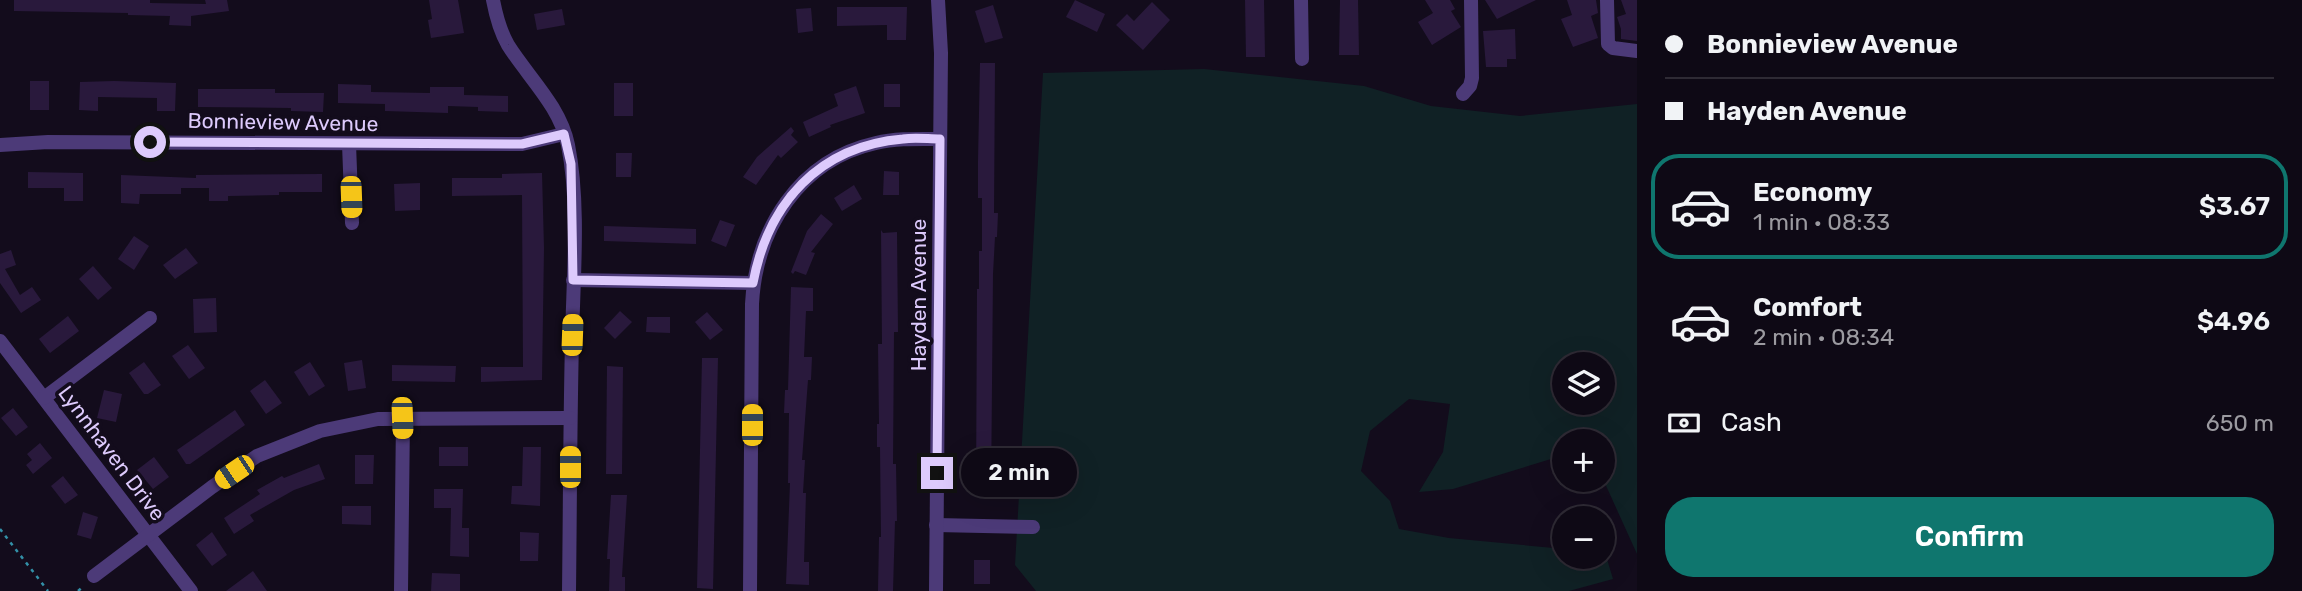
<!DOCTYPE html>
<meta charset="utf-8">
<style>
body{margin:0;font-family:Rubik,sans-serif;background:#1c1722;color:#f1f3f6;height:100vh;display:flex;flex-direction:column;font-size:26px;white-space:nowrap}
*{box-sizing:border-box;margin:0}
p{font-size:23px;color:#9b9aa0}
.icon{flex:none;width:38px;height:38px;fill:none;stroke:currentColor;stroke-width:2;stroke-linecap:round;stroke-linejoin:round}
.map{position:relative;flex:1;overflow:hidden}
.details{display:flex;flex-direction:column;background:#0e0915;width:665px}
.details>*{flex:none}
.guide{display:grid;align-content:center;height:154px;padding:0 28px;background:#0e0915}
.buttons{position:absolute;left:1552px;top:352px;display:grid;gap:14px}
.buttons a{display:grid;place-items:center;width:63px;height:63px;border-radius:50%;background:#0e0915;box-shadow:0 7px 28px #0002,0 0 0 2px #2e2a34;font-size:35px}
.end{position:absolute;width:32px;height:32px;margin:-16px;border:9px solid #ddcafc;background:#111;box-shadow:0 0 0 4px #111}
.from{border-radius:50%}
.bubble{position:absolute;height:49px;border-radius:24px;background:#0e0915;box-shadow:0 7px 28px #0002,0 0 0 2px #2e2a34;font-size:23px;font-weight:600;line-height:49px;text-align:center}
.car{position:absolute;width:21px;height:42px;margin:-21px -10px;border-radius:9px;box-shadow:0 0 5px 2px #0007;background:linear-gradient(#f5c518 24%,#345 0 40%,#f5c518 0 76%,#345 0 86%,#f5c518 0)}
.guide b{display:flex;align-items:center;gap:24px;height:66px;font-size:26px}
.guide b+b{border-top:2px solid #2e2a34}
.guide i{width:18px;height:18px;background:#f1f3f6}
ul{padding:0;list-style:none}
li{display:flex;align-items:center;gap:21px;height:105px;margin:0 14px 10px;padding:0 14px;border:4px solid transparent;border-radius:28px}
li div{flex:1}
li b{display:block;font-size:26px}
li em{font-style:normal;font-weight:600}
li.on{border-color:#0f766e}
li>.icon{width:63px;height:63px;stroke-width:1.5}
.pay{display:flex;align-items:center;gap:18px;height:77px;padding:0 28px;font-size:26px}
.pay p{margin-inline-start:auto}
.action{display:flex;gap:14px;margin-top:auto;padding:14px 28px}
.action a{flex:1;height:80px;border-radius:28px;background:#0f766e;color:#fff;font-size:28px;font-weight:600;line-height:80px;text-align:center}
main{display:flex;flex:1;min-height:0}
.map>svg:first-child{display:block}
.green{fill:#102125;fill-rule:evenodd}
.building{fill:#29193c}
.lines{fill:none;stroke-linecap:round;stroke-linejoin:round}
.path{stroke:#3390a7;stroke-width:2.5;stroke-dasharray:3.5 5;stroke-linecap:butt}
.minor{stroke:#4c3a78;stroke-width:14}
.route{stroke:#ddcafc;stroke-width:9}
.labels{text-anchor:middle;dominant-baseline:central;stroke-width:7;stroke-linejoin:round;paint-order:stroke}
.street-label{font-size:21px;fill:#ddcafc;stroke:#130c1c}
</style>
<main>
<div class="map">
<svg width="1637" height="591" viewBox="0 0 1637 591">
<rect width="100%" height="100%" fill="#130c1c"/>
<path class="green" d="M1204,69L1364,86L1431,106L1520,116L1637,104V554L1603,479V441H1564V455L1453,489L1419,492L1443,452L1450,404L1409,399L1370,431L1361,471L1390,501L1399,529L1449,538L1564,549V556H1603V546L1613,579L1569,591H1036L1015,565L1043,73ZM1564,364H1603V402H1564Z"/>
<g class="building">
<path d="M14,0H150V3L206,4L205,0H227L229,11L191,16V26L169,25L170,16L128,15V13L14,11Z"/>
<path d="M429,0H458L464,33L431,38L428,20L432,19Z"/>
<path d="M1075,0L1105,14L1097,32L1066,17Z"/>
<path d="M1245,0H1264L1265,57H1246Z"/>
<path d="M1340,0H1358L1359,55H1339Z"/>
<path d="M1425,0H1450L1455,9L1451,11L1461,27L1432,45L1418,22L1433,13Z"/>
<path d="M1485,0H1536L1497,19Z"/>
<path d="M1567,0H1596L1598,13L1591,16L1598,38L1573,47L1561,19L1572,15Z"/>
<path d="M1621,0H1637V41L1621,39V29L1617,17L1626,14Z"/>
<path d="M1152,2L1170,20L1143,50L1116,25L1127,14L1134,21Z"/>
<path d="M993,5L1003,38L985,43L975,11Z"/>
<path d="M837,7H907L906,40H887V25L837,26Z"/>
<path d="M811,8L813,31L798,33L796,9Z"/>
<path d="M562,9L565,25L537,30L534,14Z"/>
<path d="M1515,29L1516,59H1507V67H1486L1483,31Z"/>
<path d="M980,63H995L994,213H998L997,237H995L993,274L991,495H976L977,289H979V251H982V198H978V161Z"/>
<rect x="30" y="81" width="19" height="29"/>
<path d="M114,81L176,83L175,111H157V98L98,97V111L79,110L80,82Z"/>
<rect x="614" y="83" width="19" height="33"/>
<path d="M338,84L371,85V92L430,93V87H464V95L508,96V112L478,111V107L448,106V113L385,111V104L338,103Z"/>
<rect x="884" y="84" width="16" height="23"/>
<path d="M856,86L865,113L830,125L831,127L809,137L803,122L838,106L834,94Z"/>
<path d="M198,89H275V93H324L323,112L291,111V108L198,107Z"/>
<path d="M791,127L794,131L791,135L798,142L781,158L778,155L756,185L743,177L757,157Z"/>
<path d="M616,153H632L631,177H616Z"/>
<path d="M884,171L899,172V195H883Z"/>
<path d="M28,172L83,173V201H64V188H28Z"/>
<path d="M542,173L544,248L542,380L481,382V367H523L522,195L452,196V178H502V174Z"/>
<path d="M322,174V192H279V195L228,196V201H209V188H181V194H140L139,204L121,203V175L196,178V175Z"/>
<path d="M420,183V210L395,211L394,184Z"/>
<path d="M854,185L862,199L842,211L834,198Z"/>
<path d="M821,214L833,224L811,252L815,253L806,275L795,271L793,274L791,272L807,231Z"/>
<path d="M720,220L735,225L726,247L711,241Z"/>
<path d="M604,226L696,229V244L604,241Z"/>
<path d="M881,230L883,233L897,232L898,332H894L893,464H896L897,521H895L893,591H878L879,537H881L880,447H877V424H879L878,344H882Z"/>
<path d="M134,236L149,246L134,270L118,259Z"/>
<path d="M186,248L198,263L175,279L163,265Z"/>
<path d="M11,250L16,265L5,269L20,295L32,287L41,300L21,313L0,283V254Z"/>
<path d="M93,266L112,288L98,300L79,279Z"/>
<path d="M791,287L813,288V311H806L804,357H812L811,380H808L802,460H805L803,493H806L804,562H809V585L786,584L790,483H788L789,413H784L785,390H788Z"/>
<path d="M216,298L217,332L194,333L193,299Z"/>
<path d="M620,311L632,322L615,339L604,328Z"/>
<path d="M707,312L723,330L710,340L695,322Z"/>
<path d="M68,316L79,331L50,353L39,339Z"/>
<path d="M647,317H670V333L646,332Z"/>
<path d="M188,345L205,368L189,379L172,356Z"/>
<path d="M702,358H718L713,589L697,588Z"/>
<path d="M362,360L366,388L348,391L344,363Z"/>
<path d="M144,362L161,385L148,394H144L129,373Z"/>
<path d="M310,362L325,386L309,396L294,372Z"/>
<path d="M392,365L456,366L455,382L392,381Z"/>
<path d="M607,366L623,367L622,474H606Z"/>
<path d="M265,380L282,403L266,414L250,391Z"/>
<path d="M104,390L122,394L116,422L97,418Z"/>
<path d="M13,408L28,427L16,436L1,418Z"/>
<path d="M235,410L245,425L190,464H186L177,450Z"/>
<path d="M40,443L52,458L33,474L26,465L32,460L27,454Z"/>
<rect x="439" y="447" width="29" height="19"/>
<path d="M523,447H541L540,506L511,504L512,486H522Z"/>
<path d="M355,455H374L373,484H355Z"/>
<path d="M154,457L169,477L153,489L137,470Z"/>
<path d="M319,464L325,479L294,490L250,515L254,521L234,534L224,518L260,494L257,490L282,476L284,478Z"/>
<path d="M63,476L78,495L65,504L51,486Z"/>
<path d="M434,489H463L462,528H469V557L450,556L451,508H434Z"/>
<path d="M611,495H627L622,577H625V591H609L610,559H607Z"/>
<path d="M342,506H371V525L342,524Z"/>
<path d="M83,512L98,517L91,539L77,535Z"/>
<path d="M212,532L227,555L212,566L196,545Z"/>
<path d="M520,532L539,533L538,561H520Z"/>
<rect x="974" y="560" width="16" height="24"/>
<path d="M253,571L267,591H226Z"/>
<path d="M432,573L460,574V591H431Z"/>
</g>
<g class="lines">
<g class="path">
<path d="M0,529L48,591"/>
<path d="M78,591L84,586"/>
</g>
<g class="minor">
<path d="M493,0C496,16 500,31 508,45C528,77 560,106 568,145C580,205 573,280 572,341C570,424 570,508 569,591"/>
<path d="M1301,0L1302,59"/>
<path d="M1607,0L1608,44L1613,48L1637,51"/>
<path d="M1463,94L1470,86L1472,78L1471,0"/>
<path d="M349,144L352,223"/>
<path d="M0,145L48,142L522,144L564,134"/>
<path d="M573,280L753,283"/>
<path d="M0,341L191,591"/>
<path d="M44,398L150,318"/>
<path d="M936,525L1033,527"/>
<path d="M94,576L212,487L257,456L320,431L378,419L570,418"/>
<path d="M401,591L403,418"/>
<path d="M750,591L752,304C756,229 799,160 876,143C897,138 919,139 940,139"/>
<path d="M936,591L941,53L938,0"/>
</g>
</g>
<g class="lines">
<path class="route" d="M150,142L522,144L564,134L571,164L573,280L753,283C768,203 819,146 903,139C915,137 928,139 940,139L937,473"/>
</g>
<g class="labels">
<g class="street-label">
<text transform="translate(283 122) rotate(1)">Bonnieview Avenue</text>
<text transform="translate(918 295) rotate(-90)">Hayden Avenue</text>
<text transform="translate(112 453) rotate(53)">Lynnhaven Drive</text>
</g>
</g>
</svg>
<div class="buttons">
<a><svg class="icon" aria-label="layers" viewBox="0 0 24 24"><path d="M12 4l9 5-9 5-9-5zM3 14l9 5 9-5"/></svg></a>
<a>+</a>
<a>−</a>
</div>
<i class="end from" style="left:150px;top:142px"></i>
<i class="end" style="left:937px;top:473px"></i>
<div class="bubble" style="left:961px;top:448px;width:116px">2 min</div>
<i class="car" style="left:351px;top:197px;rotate:178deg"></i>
<i class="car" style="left:572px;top:335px;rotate:2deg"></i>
<i class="car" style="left:402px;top:418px;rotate:178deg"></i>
<i class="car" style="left:752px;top:425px;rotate:0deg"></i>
<i class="car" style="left:570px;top:467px;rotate:0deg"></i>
<i class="car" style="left:234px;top:472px;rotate:236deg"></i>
</div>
<section class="details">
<div class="guide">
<b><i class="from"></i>Bonnieview Avenue</b>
<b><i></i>Hayden Avenue</b>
</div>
<ul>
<li class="on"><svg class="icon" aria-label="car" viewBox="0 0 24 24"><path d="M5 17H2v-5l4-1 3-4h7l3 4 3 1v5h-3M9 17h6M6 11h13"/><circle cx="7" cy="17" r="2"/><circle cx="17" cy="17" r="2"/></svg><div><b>Economy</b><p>1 min · 08:33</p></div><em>$3.67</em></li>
<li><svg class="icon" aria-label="car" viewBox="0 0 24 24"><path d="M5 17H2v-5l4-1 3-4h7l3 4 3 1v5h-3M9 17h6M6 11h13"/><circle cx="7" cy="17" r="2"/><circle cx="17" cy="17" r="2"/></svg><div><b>Comfort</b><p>2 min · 08:34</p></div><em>$4.96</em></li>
</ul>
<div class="pay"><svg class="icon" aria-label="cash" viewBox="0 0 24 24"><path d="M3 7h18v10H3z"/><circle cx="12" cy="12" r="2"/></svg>Cash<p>650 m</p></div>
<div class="action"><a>Confirm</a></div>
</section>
</main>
